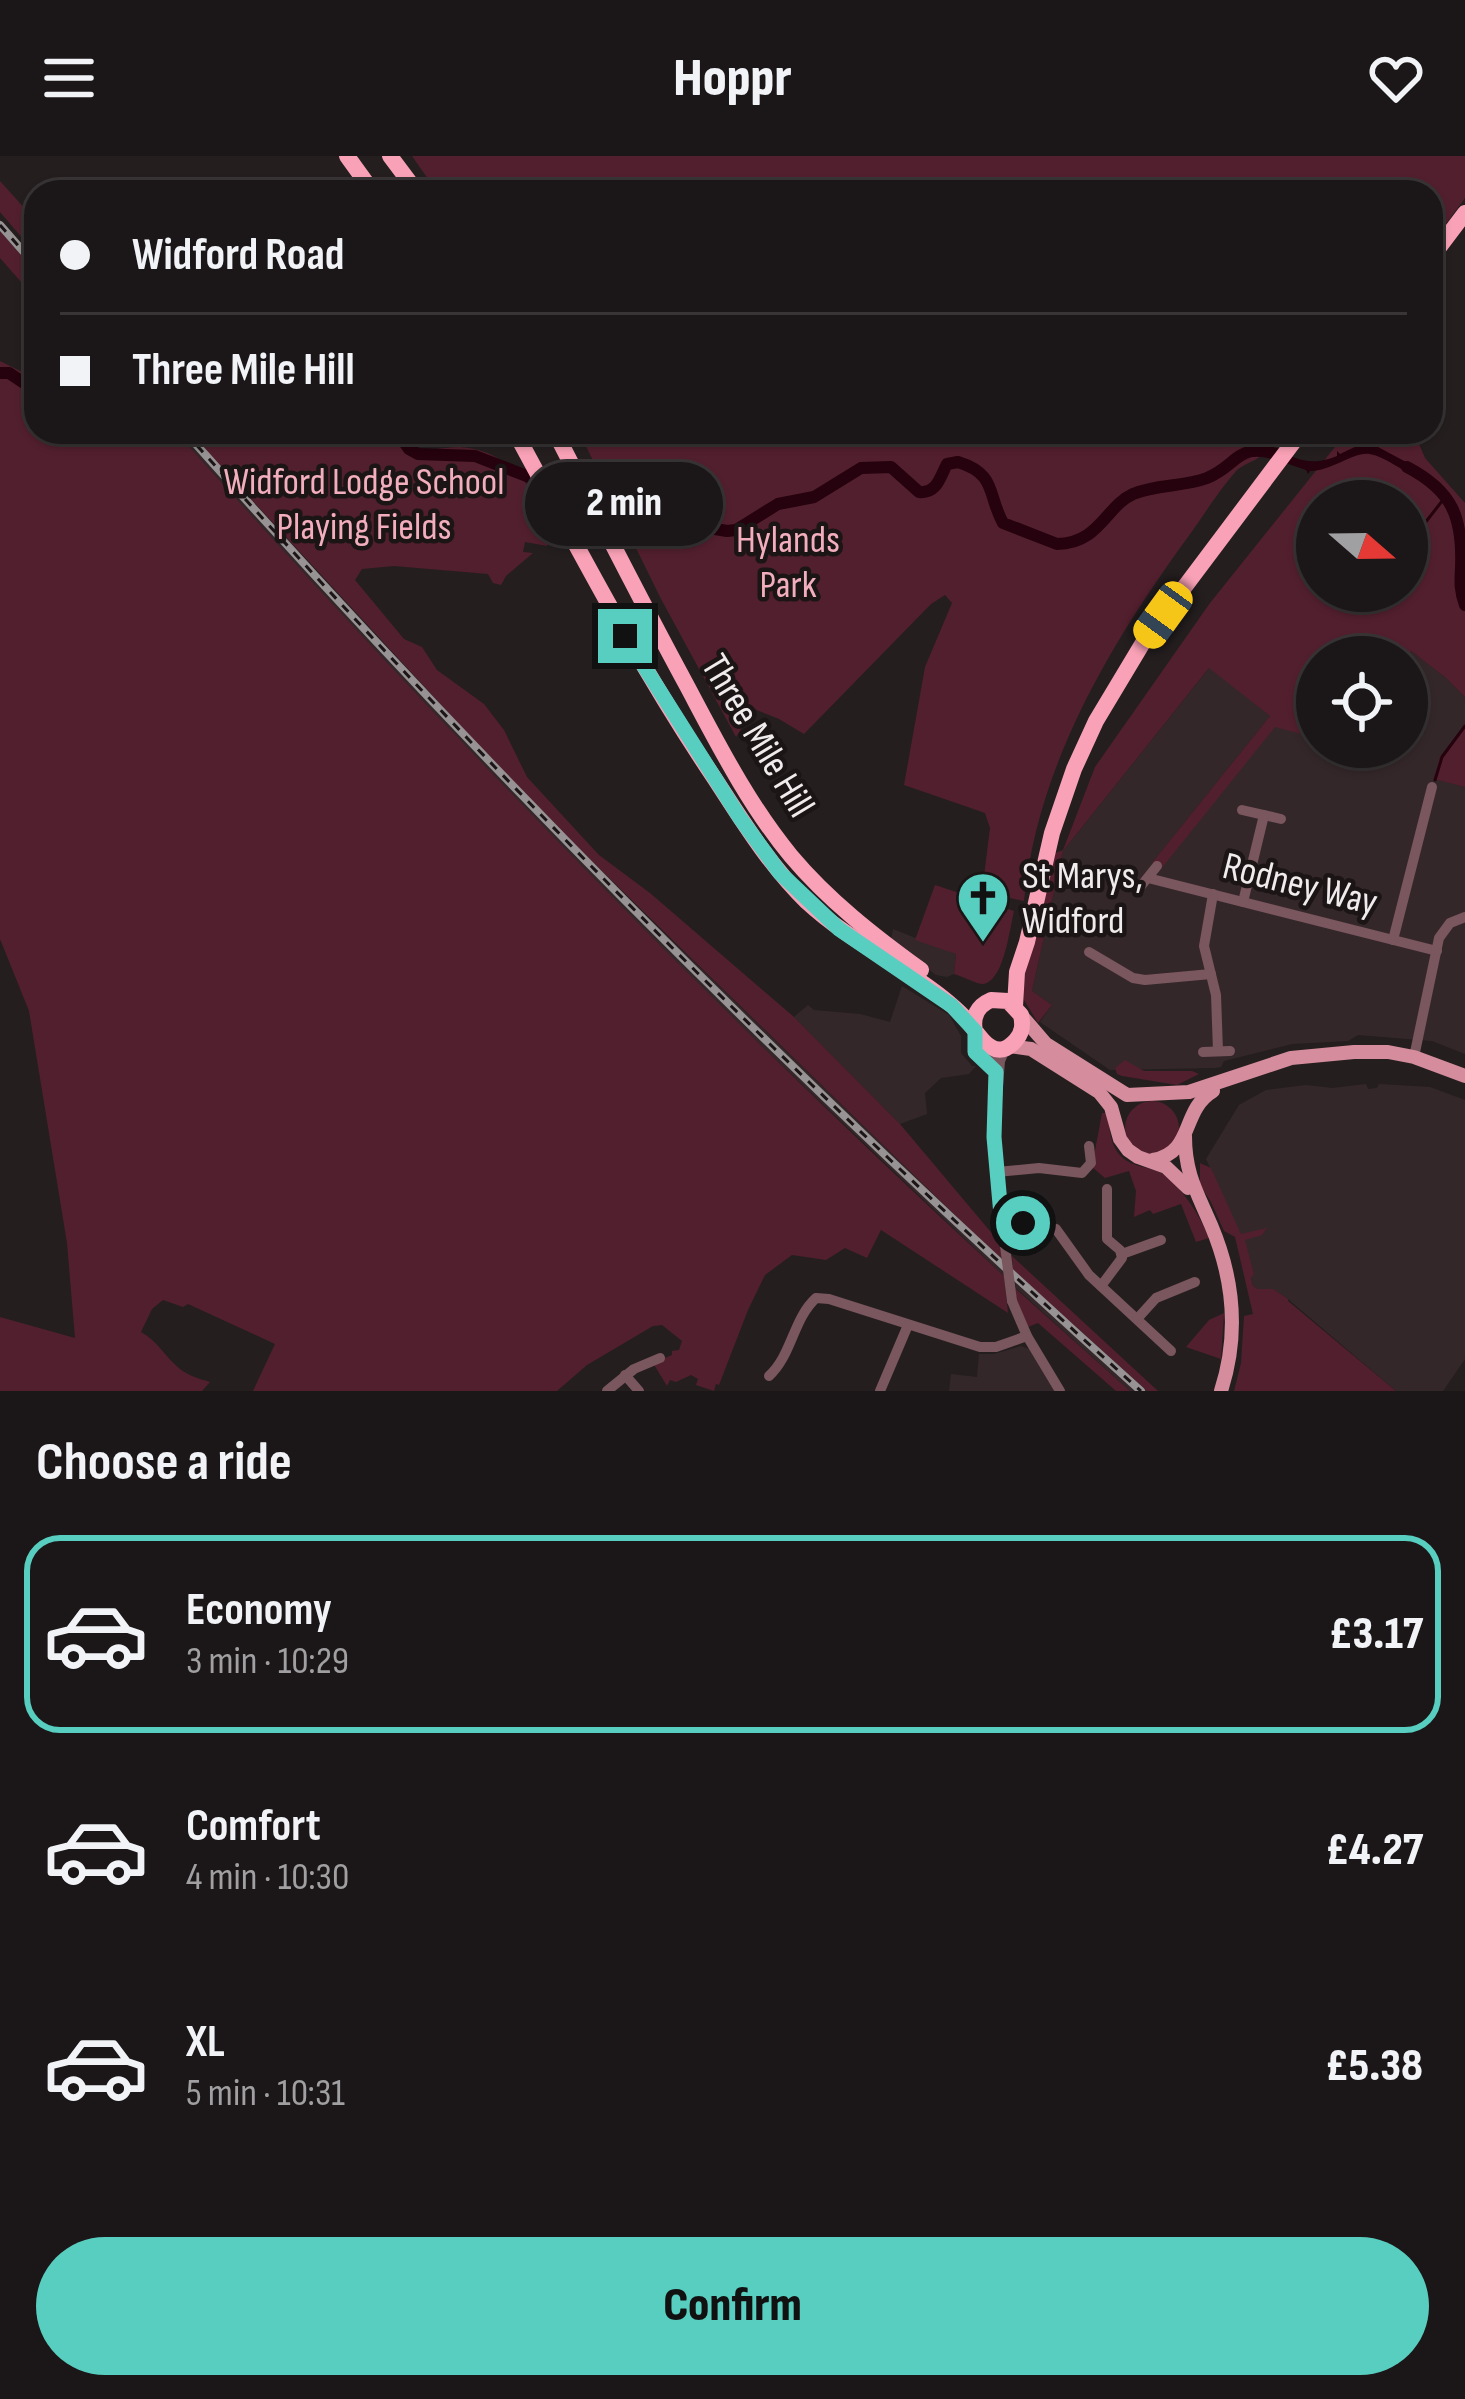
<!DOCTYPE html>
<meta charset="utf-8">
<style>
body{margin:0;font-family:"Sofia Sans Condensed",sans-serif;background:#241f20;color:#f1f3f6;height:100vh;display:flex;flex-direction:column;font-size:45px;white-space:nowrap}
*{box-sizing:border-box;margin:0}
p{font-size:39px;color:#a09fa1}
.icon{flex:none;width:66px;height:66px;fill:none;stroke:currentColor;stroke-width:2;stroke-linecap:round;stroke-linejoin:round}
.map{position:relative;height:1235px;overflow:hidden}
.sheet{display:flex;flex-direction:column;background:#1b1617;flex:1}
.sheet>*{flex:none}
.banner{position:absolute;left:24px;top:24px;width:1419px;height:264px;border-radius:36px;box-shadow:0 3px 9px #0004,0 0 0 3px #393536;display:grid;align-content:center;height:264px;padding:0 36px;background:#1b1617}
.needle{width:78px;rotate:110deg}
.controls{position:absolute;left:1296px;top:324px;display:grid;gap:24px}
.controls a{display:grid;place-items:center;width:132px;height:132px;border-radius:50%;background:#1b1617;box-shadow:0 3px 9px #0004,0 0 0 3px #393536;font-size:60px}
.end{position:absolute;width:54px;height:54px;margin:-27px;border:15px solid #58cec0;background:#111;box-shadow:0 0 0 6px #111}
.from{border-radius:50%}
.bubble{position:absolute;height:84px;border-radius:42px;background:#1b1617;box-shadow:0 3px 9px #0004,0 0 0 3px #393536;font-size:39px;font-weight:800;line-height:84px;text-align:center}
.car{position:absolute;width:36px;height:72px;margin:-36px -18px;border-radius:15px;box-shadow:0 0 9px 3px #0007;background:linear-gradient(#f5c518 24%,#345 0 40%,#f5c518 0 76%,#345 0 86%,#f5c518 0)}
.banner b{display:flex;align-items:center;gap:42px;height:114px;font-size:45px}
.banner b+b{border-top:3px solid #393536}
.banner i{width:30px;height:30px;background:#f1f3f6}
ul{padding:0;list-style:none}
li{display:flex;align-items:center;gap:36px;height:198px;margin:0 24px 18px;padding:0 12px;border:6px solid transparent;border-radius:36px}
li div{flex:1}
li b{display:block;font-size:45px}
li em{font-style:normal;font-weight:800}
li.selected{border-color:#58cec0}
li>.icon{width:108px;height:108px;stroke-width:1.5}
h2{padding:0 36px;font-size:54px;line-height:144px}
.button{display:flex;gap:24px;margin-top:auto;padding:24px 36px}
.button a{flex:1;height:138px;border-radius:72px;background:#58cec0;color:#111;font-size:48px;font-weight:800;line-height:138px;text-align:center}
header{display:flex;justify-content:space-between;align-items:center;height:156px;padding:0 36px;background:#1b1617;font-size:54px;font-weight:800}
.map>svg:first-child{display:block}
.built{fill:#34272a}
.green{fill:#521f2e;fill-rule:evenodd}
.water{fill:#25020d}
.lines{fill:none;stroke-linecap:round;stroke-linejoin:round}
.stream{stroke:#25020d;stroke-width:3}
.river{stroke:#25020d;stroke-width:12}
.minor{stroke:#7a565e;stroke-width:10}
.major{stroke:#d58c9d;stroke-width:14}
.highway{stroke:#f9a1b6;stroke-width:16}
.rail-casing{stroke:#979293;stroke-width:8}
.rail{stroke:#1b1516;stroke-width:3;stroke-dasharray:9;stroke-linecap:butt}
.minor-bridge{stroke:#7a565e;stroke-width:10}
.route{stroke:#58cec0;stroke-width:15}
.labels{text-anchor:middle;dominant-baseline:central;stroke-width:9;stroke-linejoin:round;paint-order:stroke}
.park-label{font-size:39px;fill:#f2aebd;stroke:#1b1516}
.street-label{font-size:39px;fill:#f0ebec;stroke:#1b1516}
.poi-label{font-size:39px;fill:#f0ebec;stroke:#1b1516;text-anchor:start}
</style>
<header><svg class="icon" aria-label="menu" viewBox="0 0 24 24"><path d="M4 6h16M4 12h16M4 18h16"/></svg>Hoppr<svg class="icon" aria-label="heart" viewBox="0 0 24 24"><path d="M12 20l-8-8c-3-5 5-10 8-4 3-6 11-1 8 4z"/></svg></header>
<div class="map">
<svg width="1465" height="1235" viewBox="0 0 1465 1235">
<rect width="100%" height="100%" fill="#241e1f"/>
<g class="built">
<path d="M176,276H189L441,551L580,695L1002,1105L1004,1120L712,843L503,631L285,398Z"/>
<path d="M1411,495L1446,522L1465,541V569L1440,601L1435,623L1465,631V898L1432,885L1358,879L1348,885L1292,888L1224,905L1221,911L1214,912L1110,914L1040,866L1052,849L1032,835L1063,695L1210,511L1270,560L1153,706L1275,570L1317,582V591H1407V501Z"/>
<path d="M893,773L956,798L954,818L947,821L936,819L891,784Z"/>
<path d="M902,830L949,859L961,880V897L972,910H976L969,918L941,922L925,937L927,958L900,968L794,861L808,849L814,854L860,858L890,866Z"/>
<path d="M1366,928L1368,933L1377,932L1379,928L1430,931L1465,944V1203L1443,1235H1396L1288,1143L1273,1133H1258L1253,1130L1251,1121L1254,1118L1244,1083L1266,1074L1241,1079L1206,1003L1239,949L1266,934L1306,929L1332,932Z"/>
<path d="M1013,1114L1147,1235H1130L1016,1132Z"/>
<path d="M1021,1190L1029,1193L1054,1235H949L951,1218L977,1221L979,1198H994Z"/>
</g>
<g class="green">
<path d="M412,0H1465V42L1431,88V36H437Z"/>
<path d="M0,25L36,65V98L0,56Z"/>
<path d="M0,75L36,116V143L0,102Z"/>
<path d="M0,205L36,223V276H176C439,570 714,853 1004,1120L1008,1157L881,1074L867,1102L845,1092L826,1104L792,1099L765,1119L748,1154L719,1229L716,1228L714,1235L696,1229L698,1223L691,1219L676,1226L670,1224L667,1230L653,1207L672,1199V1195L679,1194L682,1185L662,1169L653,1170L587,1209L557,1235H253L275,1188L188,1148L183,1151L163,1144L152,1153L141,1176C158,1185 165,1201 180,1213C189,1220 200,1223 210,1226L202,1235H0V1161L75,1182L67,1087L29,855L0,783Z"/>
<path d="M189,276H381L410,297C426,295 444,291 460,291C510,294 540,336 551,381L547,390L525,386L523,396L533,397L506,420L501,429L493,427L488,418L394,410L362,413L355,424L404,483L422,491L437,514L484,548L504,574L527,621L599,699L650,737L794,861L900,968L1000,1087L1002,1105L531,646Z"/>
<path d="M579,276H1288C1279,284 1270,294 1261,300C1253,306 1244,308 1237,314C1219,334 1204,359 1188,381C1110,488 1037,610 1024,745L982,736L990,672L985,657L904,629L925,511L952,447L945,439L931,448L804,578L779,563L754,553L736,581L661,443Z"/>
<path d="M1347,276H1414L1425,302L1465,347V541L1446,522L1411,495L1407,501H1317V582L1275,571L1161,713L1152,707L1270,560L1209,512L1063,695L1032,835L1052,849L1038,867L1024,844L1022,828L1055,697L1063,694L1095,611L1210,447ZM1317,345H1407V435H1317Z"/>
<path d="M1465,569V631L1434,623L1440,601Z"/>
<path d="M935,729L1014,755C1010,771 1004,826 983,828C976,828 962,820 954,818L956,798L915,784Z"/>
<path d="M1125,904L1144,915H1192L1199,918L1177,929L1122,920L1117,918L1115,912Z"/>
<circle cx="1152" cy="972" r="27"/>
<path d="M1102,957H1107C1110,969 1109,982 1116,994C1126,1010 1141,1009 1157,1015C1177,1023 1202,1062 1209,1082L1196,1086L1181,1048L1153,1058L1150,1054L1134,1061L1136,1035L1129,1015L1105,1022L1092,1011Z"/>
<path d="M1200,1007L1211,1012L1241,1078L1267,1072L1262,1079L1245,1084L1254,1118L1251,1122L1253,1130L1258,1133H1273L1288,1143V1145L1396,1235H1234L1241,1207L1244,1160L1253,1158L1235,1081L1224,1075L1211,1046L1200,1029Z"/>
<path d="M1012,1100L1158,1235H1147L1013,1114Z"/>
<path d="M1015,1132L1130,1235H1116L1038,1167L1028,1171L1017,1147Z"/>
<path d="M1224,1157L1221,1203L1186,1191L1209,1164Z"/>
</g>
<path class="water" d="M1359,289L1378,291L1421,314L1417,322C1403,315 1385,301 1370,298C1354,295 1332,315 1310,315L1308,318L1306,314L1268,301L1273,293C1298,303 1310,311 1337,300V295L1340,298Z"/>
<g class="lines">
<g class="stream">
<path d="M1407,390L1446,340"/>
<path d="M1359,453L1372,435"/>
<path d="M1435,624L1442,601L1465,570"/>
</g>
<g class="river">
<path d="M0,217H9L36,235"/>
<path d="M393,276L400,280L409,293L418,298L475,300L568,336L651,362L727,375L736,374L778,348L814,341L861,312L891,311L919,336C937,338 940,321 947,308L958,306C997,318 987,338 1003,367L1057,388C1099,388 1106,350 1133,338C1156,328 1184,331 1207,322C1240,308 1237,284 1282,300"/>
<path d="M1407,311C1453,335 1463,362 1461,412C1460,427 1460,435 1465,449"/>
</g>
<g class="minor">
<path d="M1242,654L1281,663"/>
<path d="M1148,722L1437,795"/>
<path d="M1141,730L1157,710"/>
<path d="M1213,738L1204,790L1216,839L1218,895"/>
<path d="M1243,746L1264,659"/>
<path d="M1393,784L1432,631"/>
<path d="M1089,796L1133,822L1145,824L1211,818"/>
<path d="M975,877L974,892L980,901L990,903L1001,897"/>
<path d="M1005,893L1000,905L994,981L1005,1090"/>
<path d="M1203,896L1230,895"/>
<path d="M1414,901L1439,782L1450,767L1465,761"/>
<path d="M997,1016L1039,1012L1082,1017L1091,1007L1089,990"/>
<path d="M1002,1070L1033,1068L1056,1073L1089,1119L1171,1195"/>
<path d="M1122,1098L1161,1084"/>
<path d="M1101,1130L1122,1102L1120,1094L1107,1083V1033"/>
<path d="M1012,1145L1027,1180L1060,1235"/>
<path d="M1137,1163L1156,1142L1195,1126"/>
<path d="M625,1219L639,1235"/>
<path d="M769,1220C792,1199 793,1163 816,1142L829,1143L980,1191H996L1027,1180"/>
<path d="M607,1235L634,1213L660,1202"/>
<path d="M880,1235L908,1169"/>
</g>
<g class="major">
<path d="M1021,859L1046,888L1127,939L1189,936L1291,902L1354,896H1388L1414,901L1465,920"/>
<path d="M1009,890L1031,893L1099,936L1111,951L1120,983L1128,994L1138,1001L1166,1011L1188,1032"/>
<path d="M1185,980C1185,1018 1197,1036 1211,1069C1234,1123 1239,1179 1221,1235"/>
<path d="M1153,1004C1195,996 1180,955 1213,935"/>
</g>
<g class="highway">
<path d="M347,0L373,36"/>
<path d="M390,0L417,36"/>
<path d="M1431,102L1465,57"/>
<path d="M515,276C579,394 640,512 715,623C743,666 770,710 807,746C850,786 904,809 948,846C955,852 962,858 968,865C979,879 994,909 1016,884C1023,876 1023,868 1021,859L1008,845L991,844C977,850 972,861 975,875"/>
<path d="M555,276C598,360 641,445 686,528C717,586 748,648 791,700C828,744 874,780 921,814"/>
<path d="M1015,850L1017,816L1027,786L1052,677L1074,613L1096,565L1144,485L1301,276"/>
</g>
<g class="rail-casing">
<g id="rail">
<path d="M0,69L36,110"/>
<path d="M185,276C485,613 805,934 1141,1235"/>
</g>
</g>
<use href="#rail" class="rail"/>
<path class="minor-bridge" d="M1005,1090L1012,1145"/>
</g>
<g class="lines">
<path class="route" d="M625,480L740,662L780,717L839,773L952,850L975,875V896L996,916L994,981L1002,1070L1023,1067"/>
</g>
<defs>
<g id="church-pin" transform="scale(2.7)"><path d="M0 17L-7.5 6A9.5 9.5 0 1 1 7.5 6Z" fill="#58cec0" stroke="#1b1516"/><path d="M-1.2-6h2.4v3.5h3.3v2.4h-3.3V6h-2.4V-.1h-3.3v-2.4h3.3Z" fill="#111"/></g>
</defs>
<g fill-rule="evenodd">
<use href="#church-pin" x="983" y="742"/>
</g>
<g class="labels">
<g class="park-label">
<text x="364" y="326">Widford Lodge School<tspan x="364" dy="45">Playing Fields</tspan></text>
<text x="788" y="384">Hylands<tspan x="788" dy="45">Park</tspan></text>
</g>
<g class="street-label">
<text transform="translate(757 580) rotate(59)">Three Mile Hill</text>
<text transform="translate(1300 729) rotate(14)">Rodney Way</text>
</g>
<g class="poi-label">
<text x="1022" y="720">St Marys,<tspan x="1022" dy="45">Widford</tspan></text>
</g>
</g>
</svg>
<div class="controls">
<a><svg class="needle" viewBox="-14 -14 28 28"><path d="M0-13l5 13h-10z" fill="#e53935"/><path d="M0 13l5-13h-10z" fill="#a09fa1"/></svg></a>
<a><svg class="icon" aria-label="locate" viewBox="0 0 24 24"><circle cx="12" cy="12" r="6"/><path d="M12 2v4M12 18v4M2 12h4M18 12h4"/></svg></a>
</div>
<i class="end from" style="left:1023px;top:1067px"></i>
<i class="end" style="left:625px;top:480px"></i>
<div class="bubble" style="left:525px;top:306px;width:198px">2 min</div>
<i class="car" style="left:1163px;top:459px;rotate:216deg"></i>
<div class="banner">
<b><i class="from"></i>Widford Road</b>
<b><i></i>Three Mile Hill</b>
</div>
</div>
<section class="sheet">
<h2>Choose a ride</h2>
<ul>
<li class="selected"><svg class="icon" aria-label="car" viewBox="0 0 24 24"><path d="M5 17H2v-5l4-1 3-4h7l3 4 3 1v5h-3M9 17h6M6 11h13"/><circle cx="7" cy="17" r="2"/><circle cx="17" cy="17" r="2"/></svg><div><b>Economy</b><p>3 min · 10:29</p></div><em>£3.17</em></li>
<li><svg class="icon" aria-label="car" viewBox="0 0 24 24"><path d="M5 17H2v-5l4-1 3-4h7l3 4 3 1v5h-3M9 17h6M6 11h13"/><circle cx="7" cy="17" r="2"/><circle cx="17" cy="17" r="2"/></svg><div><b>Comfort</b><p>4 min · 10:30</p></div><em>£4.27</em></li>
<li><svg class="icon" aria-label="car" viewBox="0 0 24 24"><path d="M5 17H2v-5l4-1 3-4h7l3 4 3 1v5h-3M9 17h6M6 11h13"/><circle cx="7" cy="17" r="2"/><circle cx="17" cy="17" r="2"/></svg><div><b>XL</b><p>5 min · 10:31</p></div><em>£5.38</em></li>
</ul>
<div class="button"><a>Confirm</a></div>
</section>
